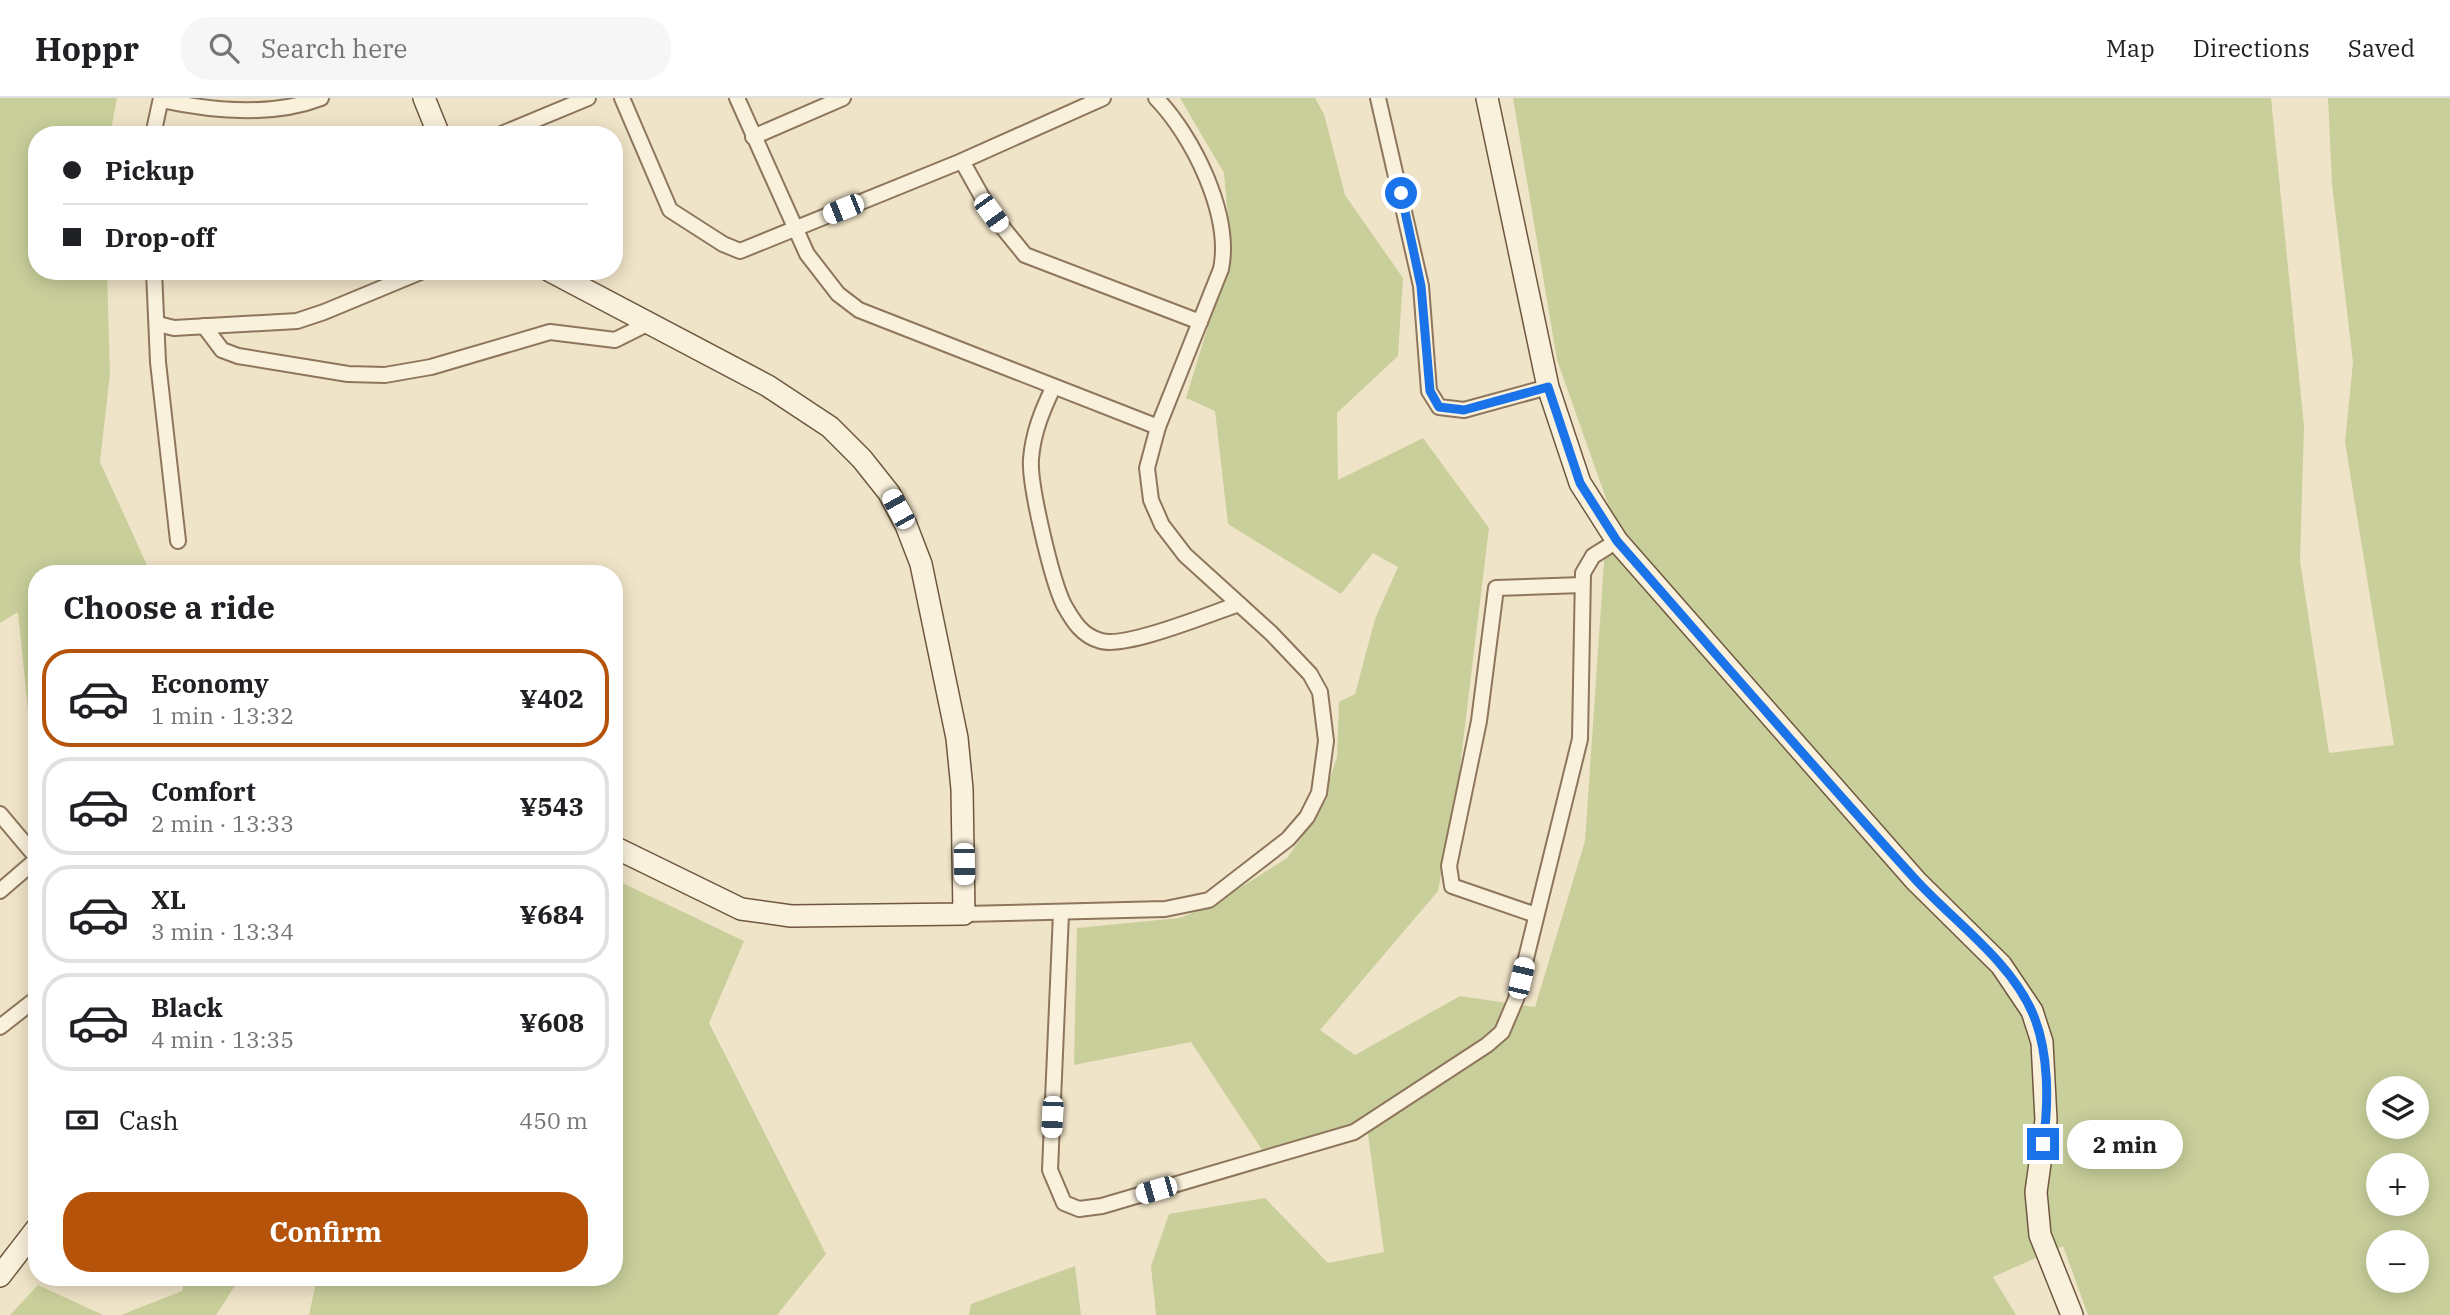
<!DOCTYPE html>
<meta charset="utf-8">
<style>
body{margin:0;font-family:"IBM Plex Serif",serif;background:#f6f6f6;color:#202124;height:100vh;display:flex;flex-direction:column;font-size:26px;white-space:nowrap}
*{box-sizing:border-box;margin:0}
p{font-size:23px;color:#757577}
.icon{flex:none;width:38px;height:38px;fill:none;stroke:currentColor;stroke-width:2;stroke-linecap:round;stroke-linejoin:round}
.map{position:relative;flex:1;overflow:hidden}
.sheet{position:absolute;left:28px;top:467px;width:595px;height:721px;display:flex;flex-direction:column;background:#fff;border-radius:28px;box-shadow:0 4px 18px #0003}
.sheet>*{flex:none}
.banner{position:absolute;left:28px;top:28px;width:595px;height:154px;border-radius:28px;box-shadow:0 4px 18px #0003;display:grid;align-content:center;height:154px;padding:0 35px;background:#fff}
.tools{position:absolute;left:2366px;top:978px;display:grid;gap:14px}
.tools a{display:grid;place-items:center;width:63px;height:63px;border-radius:50%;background:#fff;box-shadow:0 4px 18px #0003;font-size:35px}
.end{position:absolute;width:32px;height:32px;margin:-16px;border:9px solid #1a73e8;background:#fff;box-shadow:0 0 0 4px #fff}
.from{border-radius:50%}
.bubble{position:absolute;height:49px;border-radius:24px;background:#fff;box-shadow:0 4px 18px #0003;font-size:23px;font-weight:800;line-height:49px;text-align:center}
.car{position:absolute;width:21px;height:42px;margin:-21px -10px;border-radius:9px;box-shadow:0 0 5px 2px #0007;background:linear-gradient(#fff 24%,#345 0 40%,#fff 0 76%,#345 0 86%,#fff 0)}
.banner b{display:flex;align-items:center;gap:24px;height:66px;font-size:26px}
.banner b+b{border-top:2px solid #e0e0e0}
.banner i{width:18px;height:18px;background:#202124}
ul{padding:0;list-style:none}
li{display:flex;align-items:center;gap:21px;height:98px;margin:0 14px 10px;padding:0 21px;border:4px solid #e0e0e0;border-radius:28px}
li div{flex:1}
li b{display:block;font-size:26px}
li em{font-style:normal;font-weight:800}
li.current{border-color:#b45309}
li>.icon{width:63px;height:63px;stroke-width:1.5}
h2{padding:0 35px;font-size:32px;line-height:84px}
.pay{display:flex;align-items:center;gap:18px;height:77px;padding:0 35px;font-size:26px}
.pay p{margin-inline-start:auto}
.primary-button{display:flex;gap:14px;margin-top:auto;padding:14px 35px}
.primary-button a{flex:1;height:80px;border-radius:28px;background:#b45309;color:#fff;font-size:28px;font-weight:800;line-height:80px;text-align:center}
header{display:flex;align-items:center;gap:42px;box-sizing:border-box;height:98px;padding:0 35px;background:#fff;border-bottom:2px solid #e0e0e0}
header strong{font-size:33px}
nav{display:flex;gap:38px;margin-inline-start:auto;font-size:24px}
.search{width:490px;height:63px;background:#f6f6f6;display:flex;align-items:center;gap:18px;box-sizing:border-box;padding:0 24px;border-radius:28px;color:#757577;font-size:26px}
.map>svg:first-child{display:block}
.green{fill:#c9cf9b;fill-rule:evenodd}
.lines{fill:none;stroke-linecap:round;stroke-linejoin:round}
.street-casing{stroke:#8d765c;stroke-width:18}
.secondary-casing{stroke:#6f573f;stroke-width:24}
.street{stroke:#faf1dc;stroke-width:14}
.secondary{stroke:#faf1dc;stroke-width:21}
.route{stroke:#1a73e8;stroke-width:9}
</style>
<header>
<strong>Hoppr</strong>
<div class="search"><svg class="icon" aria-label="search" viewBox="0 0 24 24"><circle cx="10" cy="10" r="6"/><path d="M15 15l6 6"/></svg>Search here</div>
<nav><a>Map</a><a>Directions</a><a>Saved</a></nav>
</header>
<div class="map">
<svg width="2450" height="1217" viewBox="0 0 2450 1217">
<rect width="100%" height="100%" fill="#f0e4c8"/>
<g class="green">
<path d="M0,0H117L110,37H37V173H107L110,275L100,364L151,476H37V666L33,661L18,514L0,525Z"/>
<path d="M1180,0H1315L1324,16L1345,97L1403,180L1398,258L1337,315L1338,382L1423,340L1489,430L1458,685L1438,793L1320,932L1355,957L1460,898L1535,909L1585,743L1608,406L1557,262L1513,0H2271L2304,328L2300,463L2329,655L2394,647L2345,344L2353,264L2332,86L2328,0H2450V1217H2088L2063,1148L1993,1179L2016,1217H1156L1151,1168L1169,1116L1265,1100L1328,1165L1384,1154L1367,1029L1268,1061L1191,944L1074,967L1077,830L1179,820L1213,807L1287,760L1318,716L1337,659L1339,604L1355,596L1375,521L1398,469L1373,455L1341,496L1228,426L1215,313L1186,300L1231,153L1224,75ZM2378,990H2417V1029H2378ZM2378,1068H2417V1106H2378ZM2378,1144H2417V1183H2378Z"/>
<path d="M614,781L744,843L709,925L826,1156L777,1217H309L317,1180H614Z"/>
<path d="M1075,1168L1081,1217H969L971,1206Z"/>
<path d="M185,1180H240L216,1217H121L182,1193Z"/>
<path d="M38,1187L103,1217H10Z"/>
</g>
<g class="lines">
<g class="street-casing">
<g id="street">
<path d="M622,0L670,112L723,146L740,153L962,63L1103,0"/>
<path d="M737,0L807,156L838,196L859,212L1158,329"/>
<path d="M1378,0L1421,188L1429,293L1439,309L1464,312L1548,289"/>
<path d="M161,2C212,13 272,19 321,0"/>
<path d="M153,37L161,0"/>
<path d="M499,37L588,0"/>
<path d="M753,39L843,0"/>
<path d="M962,63L991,115L1025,157L1200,224"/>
<path d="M154,173L158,264L178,443"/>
<path d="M158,226L174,230L297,223L324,214L423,173"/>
<path d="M204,228L222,252L238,258L348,276L385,277L431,269L550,234L615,242L647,226"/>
<path d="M1053,290C1042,313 1033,335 1031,361C1029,387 1052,483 1064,507C1073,523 1082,538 1101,543C1127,550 1209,516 1239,506"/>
<path d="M0,716L37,760"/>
<path d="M0,793L37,761"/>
<path d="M1061,815L1050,1072L1064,1105L1079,1111L1102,1108L1354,1034L1487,947L1502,934L1516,901L1580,641L1583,475L1593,458L1617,443"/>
<path d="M964,816L1165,811L1209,802L1288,741L1307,719L1319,695L1326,643L1320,594L1310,576L1271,535L1185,457L1162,427L1151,402L1147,370L1158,329L1221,171C1232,117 1193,38 1156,0"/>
<path d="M1536,817L1452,788L1449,768L1479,623L1496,490L1582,487"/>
<path d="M0,929L37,900"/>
</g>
</g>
<g class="secondary-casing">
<g id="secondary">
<path d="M424,0L439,37"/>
<path d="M1487,0L1548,289L1580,385L1617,443L1916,783L2001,867L2032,913L2042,944L2046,1022L2036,1094L2040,1137L2072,1217"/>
<path d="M550,173L768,288L830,329L862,361L889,395L906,427L921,466L957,640L962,691L964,816L791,818L741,811L614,749"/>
<path d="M0,1178L37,1130"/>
</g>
</g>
<use href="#street" class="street"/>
<use href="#secondary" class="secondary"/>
</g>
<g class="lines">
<path class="route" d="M1401,95L1421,188L1430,293L1439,309L1464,312L1548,289L1580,385L1617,443C1716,556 1814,670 1915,781C1952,822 2011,863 2033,916C2049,954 2049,1005 2043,1046"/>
</g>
</svg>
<div class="tools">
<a><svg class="icon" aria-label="layers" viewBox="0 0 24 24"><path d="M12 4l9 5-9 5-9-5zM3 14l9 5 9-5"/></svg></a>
<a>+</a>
<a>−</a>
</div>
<i class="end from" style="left:1401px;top:95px"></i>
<i class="end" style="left:2043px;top:1046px"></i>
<div class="bubble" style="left:2067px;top:1022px;width:116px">2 min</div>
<i class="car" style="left:843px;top:111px;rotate:248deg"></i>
<i class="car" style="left:991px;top:115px;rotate:144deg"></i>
<i class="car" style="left:898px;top:411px;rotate:331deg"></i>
<i class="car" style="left:964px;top:766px;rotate:179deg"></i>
<i class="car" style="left:1521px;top:880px;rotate:13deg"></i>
<i class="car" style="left:1052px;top:1019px;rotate:183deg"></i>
<i class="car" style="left:1156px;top:1092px;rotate:254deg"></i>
<div class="banner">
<b><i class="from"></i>Pickup</b>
<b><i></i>Drop-off</b>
</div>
<section class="sheet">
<h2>Choose a ride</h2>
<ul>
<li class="current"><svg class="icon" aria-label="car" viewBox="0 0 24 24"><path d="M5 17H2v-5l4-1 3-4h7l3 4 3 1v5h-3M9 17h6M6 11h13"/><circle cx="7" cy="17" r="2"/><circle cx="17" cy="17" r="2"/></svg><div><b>Economy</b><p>1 min · 13:32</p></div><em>¥402</em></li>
<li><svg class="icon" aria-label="car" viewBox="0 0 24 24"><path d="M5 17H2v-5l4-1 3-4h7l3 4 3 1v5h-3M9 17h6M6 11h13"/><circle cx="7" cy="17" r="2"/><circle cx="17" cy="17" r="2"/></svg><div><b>Comfort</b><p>2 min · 13:33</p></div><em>¥543</em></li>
<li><svg class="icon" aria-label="car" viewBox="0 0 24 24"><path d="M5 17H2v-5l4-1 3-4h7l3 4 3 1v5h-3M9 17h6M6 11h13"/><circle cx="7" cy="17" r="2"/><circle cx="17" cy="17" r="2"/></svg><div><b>XL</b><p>3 min · 13:34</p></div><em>¥684</em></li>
<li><svg class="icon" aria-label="car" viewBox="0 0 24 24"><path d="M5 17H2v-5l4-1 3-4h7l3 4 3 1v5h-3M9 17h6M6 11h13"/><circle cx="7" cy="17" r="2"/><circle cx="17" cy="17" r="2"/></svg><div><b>Black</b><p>4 min · 13:35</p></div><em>¥608</em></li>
</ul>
<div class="pay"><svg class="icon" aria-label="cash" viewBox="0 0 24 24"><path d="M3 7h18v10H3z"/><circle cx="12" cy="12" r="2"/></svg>Cash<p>450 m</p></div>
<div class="primary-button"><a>Confirm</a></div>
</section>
</div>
